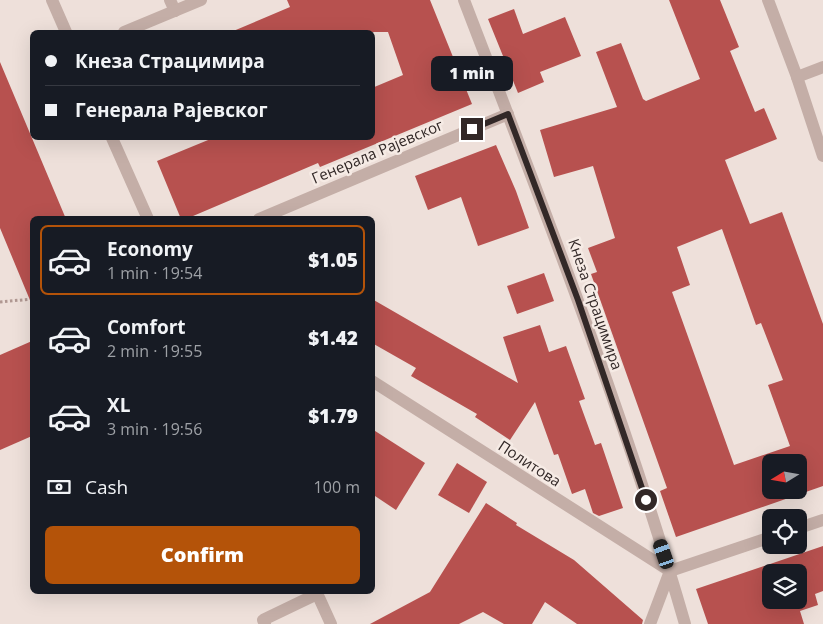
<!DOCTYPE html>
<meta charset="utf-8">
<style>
body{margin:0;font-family:"Open Sans",sans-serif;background:#242831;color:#f1f3f6;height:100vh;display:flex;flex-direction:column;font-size:19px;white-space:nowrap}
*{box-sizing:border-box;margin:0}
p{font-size:16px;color:#9ea1a6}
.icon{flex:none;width:28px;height:28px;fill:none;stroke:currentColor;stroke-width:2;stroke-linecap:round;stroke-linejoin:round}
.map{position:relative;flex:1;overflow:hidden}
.details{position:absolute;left:30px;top:216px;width:345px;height:378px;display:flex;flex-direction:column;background:#171b24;border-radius:8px;box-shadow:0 5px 20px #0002}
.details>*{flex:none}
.hud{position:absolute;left:30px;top:30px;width:345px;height:110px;border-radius:8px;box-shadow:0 5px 20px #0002;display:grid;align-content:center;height:110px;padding:0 15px;background:#171b24}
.needle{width:32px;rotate:259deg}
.tools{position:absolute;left:762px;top:454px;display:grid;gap:10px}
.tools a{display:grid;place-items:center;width:45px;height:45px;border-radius:8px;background:#171b24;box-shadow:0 5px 20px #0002;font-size:25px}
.end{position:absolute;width:22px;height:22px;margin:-11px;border:6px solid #322827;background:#fff;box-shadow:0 0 0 2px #fff}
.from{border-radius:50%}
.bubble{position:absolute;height:35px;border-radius:8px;background:#171b24;box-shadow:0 5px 20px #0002;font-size:16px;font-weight:800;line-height:35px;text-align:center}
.car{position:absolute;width:15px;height:30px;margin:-15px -8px;border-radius:6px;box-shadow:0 0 4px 1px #0007;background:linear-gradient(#222 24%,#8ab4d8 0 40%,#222 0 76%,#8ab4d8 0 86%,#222 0)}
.hud b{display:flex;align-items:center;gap:18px;height:48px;font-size:19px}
.hud b+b{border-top:1px solid #363941}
.hud i{width:12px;height:12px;background:#f1f3f6}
ul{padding:9px 0 0;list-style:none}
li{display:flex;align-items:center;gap:15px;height:70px;margin:0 10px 8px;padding:0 5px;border:2px solid transparent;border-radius:8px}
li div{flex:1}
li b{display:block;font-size:19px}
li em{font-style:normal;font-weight:800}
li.active{border-color:#b45309}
li>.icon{width:45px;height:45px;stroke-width:1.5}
.pay{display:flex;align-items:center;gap:12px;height:55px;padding:0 15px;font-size:19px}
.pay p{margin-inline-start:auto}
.cta{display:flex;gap:10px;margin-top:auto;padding:10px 15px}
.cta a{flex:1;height:58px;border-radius:8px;background:#b45309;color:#fff;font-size:20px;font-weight:800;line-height:58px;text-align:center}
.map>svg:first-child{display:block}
.building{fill:#b7514f;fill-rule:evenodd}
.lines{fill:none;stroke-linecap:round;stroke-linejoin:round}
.path{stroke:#b09892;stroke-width:3;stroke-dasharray:2.5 2.5;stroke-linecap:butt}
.lane{stroke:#c4aea7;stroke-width:12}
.street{stroke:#c4aea7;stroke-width:12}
.route{stroke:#322827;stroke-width:6}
.labels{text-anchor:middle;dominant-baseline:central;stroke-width:5;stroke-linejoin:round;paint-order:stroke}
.street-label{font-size:15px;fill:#322827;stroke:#f6ebe5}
</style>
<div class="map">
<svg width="823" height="624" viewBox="0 0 823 624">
<rect width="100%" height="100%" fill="#eee0da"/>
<g class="building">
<path d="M287,0H430L472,104L320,167L318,163L186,219H181L157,161L213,138H372V88L403,75L388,32H231L290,7Z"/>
<path d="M669,0H720L739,47L730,51L755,112L764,108L777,139L725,160L750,224L782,212L823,324V486L676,537L660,491L667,488L591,274L597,272L588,248L615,238L593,166L554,177L540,130L617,107L596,52L621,43L643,99L646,101L700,79ZM722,229L756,325L761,323L783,380L768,385L790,446L734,465L672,292L690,285L677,247ZM771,462H799V490H771Z"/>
<path d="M514,9L523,34L565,17L581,56L540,72L544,82L518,93L488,19Z"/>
<path d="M0,62L66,219H32V305L0,228Z"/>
<path d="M496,145L516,191L529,228L478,246L461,197L428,210L415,176Z"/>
<path d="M544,273L554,301L517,314L507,286Z"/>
<path d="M372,299L518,383L503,337L540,325L549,352L566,346L585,399L579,401L595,445L601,443L623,508L599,516L593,513L585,489L572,494L558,454L554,455L535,402L510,440L475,417L477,414L411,376L416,368L372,343Z"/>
<path d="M32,341V436L0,450V355Z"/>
<path d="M372,429L425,463L396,510L372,494Z"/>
<path d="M457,463L487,482L469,513L438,495Z"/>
<path d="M486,503L517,523L516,525L574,560L643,620L642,624H577L545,602L532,624H504L483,612L459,624H370L430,592Z"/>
<path d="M823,546V591L815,594L818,605L800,611L804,624H708L696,589ZM771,572H799V600H771Z"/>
</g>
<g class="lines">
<path class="path" d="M0,302L32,299"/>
<g class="lane">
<path d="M170,0L175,11"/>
<path d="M265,624L263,620L317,594"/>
</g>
<g class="street">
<path d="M52,0L66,32"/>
<path d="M464,0C543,206 624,412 685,624"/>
<path d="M768,0L797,77L823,156"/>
<path d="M124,32L201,0"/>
<path d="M797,77L823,67"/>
<path d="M112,138L148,219"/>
<path d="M259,219L508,114"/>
<path d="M372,381L670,571"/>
<path d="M799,528L823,520"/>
<path d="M670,571L771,537"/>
<path d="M316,591L331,624"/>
<path d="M650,624L670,571"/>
</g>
</g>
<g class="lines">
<path class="route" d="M472,129L508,114L578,300L646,500"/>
</g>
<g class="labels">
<g class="street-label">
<text transform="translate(377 151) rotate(-23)">Генерала Рајевског</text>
<text transform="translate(596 304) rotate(71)">Кнеза Страцимира</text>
<text transform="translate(530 463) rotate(33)">Политова</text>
</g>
</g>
</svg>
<div class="tools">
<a><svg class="needle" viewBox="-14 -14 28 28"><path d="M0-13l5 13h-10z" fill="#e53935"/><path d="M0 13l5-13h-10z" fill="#9ea1a6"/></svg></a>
<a><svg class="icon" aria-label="locate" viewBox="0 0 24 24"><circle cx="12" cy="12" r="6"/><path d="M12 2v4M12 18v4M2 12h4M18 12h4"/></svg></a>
<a><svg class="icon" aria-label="layers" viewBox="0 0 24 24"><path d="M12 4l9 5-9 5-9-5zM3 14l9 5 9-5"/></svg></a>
</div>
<i class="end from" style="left:646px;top:500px"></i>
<i class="end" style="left:472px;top:129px"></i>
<div class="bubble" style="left:431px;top:56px;width:82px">1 min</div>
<i class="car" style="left:664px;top:554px;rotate:341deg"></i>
<div class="hud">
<b><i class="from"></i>Кнеза Страцимира</b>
<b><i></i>Генерала Рајевског</b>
</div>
<section class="details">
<ul>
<li class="active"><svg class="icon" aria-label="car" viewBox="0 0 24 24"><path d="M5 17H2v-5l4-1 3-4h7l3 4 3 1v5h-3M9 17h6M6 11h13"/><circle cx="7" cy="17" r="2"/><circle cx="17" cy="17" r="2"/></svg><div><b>Economy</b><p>1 min · 19:54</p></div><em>$1.05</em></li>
<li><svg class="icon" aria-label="car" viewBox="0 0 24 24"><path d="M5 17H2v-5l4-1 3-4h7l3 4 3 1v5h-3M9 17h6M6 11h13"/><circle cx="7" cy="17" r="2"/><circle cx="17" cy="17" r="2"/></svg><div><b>Comfort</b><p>2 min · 19:55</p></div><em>$1.42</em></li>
<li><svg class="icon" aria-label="car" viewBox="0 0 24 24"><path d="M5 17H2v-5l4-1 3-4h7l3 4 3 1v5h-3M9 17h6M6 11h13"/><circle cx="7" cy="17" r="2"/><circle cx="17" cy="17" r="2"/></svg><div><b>XL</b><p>3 min · 19:56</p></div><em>$1.79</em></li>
</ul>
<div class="pay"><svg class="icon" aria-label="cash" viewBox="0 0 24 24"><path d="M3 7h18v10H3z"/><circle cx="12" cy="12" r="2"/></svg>Cash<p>100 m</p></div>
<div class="cta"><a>Confirm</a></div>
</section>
</div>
